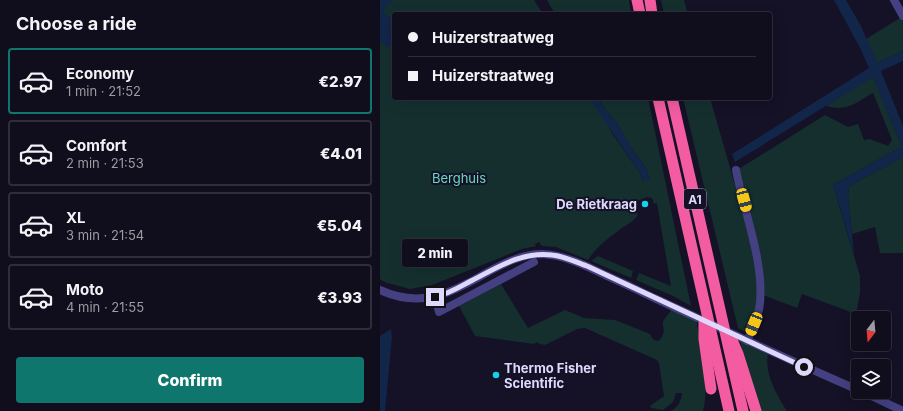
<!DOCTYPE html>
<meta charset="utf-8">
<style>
body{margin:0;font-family:Inter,sans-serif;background:#191625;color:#f1f3f6;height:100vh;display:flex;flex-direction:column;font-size:15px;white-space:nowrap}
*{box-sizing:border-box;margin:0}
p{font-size:13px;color:#9c9ca3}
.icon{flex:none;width:22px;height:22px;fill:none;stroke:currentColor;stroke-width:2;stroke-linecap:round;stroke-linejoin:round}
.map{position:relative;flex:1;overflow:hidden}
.side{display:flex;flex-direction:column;background:#100d1c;width:380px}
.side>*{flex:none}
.hud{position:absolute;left:12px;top:12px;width:380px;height:88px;border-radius:4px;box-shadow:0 4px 16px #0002,0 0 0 1px #302d3b;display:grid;align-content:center;height:88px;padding:0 16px;background:#100d1c}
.needle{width:26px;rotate:196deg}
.fabs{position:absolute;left:471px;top:311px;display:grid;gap:8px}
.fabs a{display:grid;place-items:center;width:40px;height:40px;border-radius:4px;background:#100d1c;box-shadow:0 4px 16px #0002,0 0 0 1px #302d3b;font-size:20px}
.end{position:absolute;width:18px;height:18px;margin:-9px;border:5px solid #ded9fc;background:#111;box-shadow:0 0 0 2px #111}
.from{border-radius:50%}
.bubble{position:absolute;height:28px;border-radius:4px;background:#100d1c;box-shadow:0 4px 16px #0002,0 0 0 1px #302d3b;font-size:13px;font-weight:800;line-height:28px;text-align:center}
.car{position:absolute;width:12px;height:24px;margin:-12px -6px;border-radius:5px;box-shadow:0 0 3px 1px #0007;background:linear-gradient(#f5c518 24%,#345 0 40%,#f5c518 0 76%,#345 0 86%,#f5c518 0)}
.hud b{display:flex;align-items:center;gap:14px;height:38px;font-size:15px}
.hud b+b{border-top:1px solid #302d3b}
.hud i{width:10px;height:10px;background:#f1f3f6}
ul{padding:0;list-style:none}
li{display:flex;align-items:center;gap:12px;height:66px;margin:0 8px 6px;padding:0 8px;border:2px solid #302d3b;border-radius:4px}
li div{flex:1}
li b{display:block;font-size:15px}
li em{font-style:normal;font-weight:800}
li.selected{border-color:#0f766e}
li>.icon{width:36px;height:36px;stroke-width:1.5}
h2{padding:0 16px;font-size:18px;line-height:48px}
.cta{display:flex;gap:8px;margin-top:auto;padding:8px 16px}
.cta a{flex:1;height:46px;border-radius:4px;background:#0f766e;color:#fff;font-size:16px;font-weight:800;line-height:46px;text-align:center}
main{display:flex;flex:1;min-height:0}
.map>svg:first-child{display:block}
.green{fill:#152f2f}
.water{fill:#122649}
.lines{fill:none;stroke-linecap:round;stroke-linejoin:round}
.minor{stroke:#444082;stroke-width:8}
.highway{stroke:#f45ca1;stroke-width:11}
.route{stroke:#ded9fc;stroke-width:5}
.poi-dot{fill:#12d3ef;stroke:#151126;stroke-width:1.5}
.labels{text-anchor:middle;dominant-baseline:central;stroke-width:4;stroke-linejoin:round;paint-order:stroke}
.shield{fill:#151126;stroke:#a29dbc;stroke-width:1}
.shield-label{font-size:12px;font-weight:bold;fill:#ded9fc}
.park-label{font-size:13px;fill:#69d8bf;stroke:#151126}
.poi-label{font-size:13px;font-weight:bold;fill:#ded9fc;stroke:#151126;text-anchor:end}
</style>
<main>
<section class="side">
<h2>Choose a ride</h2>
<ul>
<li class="selected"><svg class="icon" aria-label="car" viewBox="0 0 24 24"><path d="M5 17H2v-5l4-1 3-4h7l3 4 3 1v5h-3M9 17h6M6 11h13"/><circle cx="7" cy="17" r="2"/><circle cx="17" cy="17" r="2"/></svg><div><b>Economy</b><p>1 min · 21:52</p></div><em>€2.97</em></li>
<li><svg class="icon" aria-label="car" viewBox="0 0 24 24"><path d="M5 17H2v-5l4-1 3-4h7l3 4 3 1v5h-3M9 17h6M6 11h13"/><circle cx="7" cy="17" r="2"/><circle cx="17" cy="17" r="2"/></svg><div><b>Comfort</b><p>2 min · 21:53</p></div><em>€4.01</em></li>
<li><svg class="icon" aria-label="car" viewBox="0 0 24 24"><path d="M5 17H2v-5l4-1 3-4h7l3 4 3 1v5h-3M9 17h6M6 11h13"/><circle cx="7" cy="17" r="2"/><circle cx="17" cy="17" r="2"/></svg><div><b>XL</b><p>3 min · 21:54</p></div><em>€5.04</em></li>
<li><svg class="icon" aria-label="car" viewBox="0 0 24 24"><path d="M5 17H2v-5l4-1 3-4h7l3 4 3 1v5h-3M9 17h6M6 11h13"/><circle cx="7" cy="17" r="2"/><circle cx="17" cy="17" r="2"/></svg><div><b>Moto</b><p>4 min · 21:55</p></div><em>€3.93</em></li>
</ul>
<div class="cta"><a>Confirm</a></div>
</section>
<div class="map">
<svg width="523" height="411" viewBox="0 0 523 411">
<rect width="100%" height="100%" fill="#151126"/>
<g class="green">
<path d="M0,0H154L163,14H14V98H214L232,133L260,173L263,181H270L266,168L253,151L236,122L225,109L218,98H268L311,306L293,296L256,280L259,273L291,286L277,203L274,204L272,198L267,197L252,203L258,215C253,223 245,225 238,231C227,239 215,249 208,260L176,247L162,246L159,242L155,244L156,246L142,249L52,285L30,289L4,282L0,279Z"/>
<path d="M167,0H249L251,14H209L207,11L202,14H175Z"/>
<path d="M281,0H304L308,14H284Z"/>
<path d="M520,18L523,21V51L497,63L486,39Z"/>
<path d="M493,76L521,145V147L453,185L480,276V293L476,314L422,294L417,308L383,295L357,170L445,115L468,127L478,124L484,140L490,139L508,146L512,140L493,93C475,103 467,112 446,106Z"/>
<path d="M303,98H330L369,234C374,256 381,287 376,309C375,317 370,325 367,333L358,328Z"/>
<path d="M523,157V253H500L495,227L472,234L468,196L469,186Z"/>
<path d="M218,256L253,271L251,278L211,261Z"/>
<path d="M121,284L148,328L185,310L204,318L235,320L270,334C273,342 280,344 283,334C285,331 282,325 283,321L292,309L316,319C322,348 330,382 323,411H291C298,407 301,402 302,393H296L293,402L283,410L271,408L270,406L284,396L279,363L277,360L205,328L197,329L165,345L160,344L157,342L154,344L95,336L79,306Z"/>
<path d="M360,341L388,354C384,374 397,395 407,411H378L364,358Z"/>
</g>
<g class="water">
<path d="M0,0H13L2,12L14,19V40L8,48L0,41Z"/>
<path d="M454,0H466L481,26L497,63L523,51V61L501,71L523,126V157L469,186L468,196L474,254L453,185L521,147V145L493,77L355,162L352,154L489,68L480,48Z"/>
<path d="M209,98H218L225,109L236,122L253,151L266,168L270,181H263L260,173Z"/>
<path d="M11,329L12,337L5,411H0V336Z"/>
</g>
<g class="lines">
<g class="minor">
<path d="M514,0L523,16"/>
<path d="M356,170C364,212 384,261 380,303C379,316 372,329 367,341"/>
<path d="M0,290C41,309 72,293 108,272C125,263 142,254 162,254C184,255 205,265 225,275C241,282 258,290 274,298C342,329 409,360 478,390"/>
<path d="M55,297L59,312L154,262"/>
<path d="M483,392L523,411"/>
</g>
<g class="highway">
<path d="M257,0L260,14"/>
<path d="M270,0L272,14"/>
<path d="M278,98L349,411"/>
<path d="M292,98L363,411"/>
<path d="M324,323V339L331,389"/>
<path d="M352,340L358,354L376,411"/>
</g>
</g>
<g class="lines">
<path class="route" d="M55,297C68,294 78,288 89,282C115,269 141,251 172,255C184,256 195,262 207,266L424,367"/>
</g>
<g class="poi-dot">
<circle cx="265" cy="204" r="4"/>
<circle cx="116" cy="375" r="4"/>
</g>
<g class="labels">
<rect class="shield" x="304" y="189" width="22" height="20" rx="3"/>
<g class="shield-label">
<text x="315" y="199">A1</text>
</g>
<g class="park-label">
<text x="79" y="178">Berghuis</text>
</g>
<g class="poi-label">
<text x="257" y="204">De Rietkraag</text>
<text x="124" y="368" text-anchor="start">Thermo Fisher<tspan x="124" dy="15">Scientific</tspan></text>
</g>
</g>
</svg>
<div class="fabs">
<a><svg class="needle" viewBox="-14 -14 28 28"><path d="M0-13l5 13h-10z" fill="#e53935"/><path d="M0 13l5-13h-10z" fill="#9c9ca3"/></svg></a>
<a><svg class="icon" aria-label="layers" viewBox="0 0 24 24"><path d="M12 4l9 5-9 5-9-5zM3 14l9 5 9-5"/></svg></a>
</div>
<i class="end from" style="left:424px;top:367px"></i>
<i class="end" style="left:55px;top:297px"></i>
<div class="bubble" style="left:22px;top:239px;width:66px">2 min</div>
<i class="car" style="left:364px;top:200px;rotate:165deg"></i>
<i class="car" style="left:374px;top:324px;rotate:202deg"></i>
<div class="hud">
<b><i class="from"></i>Huizerstraatweg</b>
<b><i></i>Huizerstraatweg</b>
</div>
</div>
</main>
